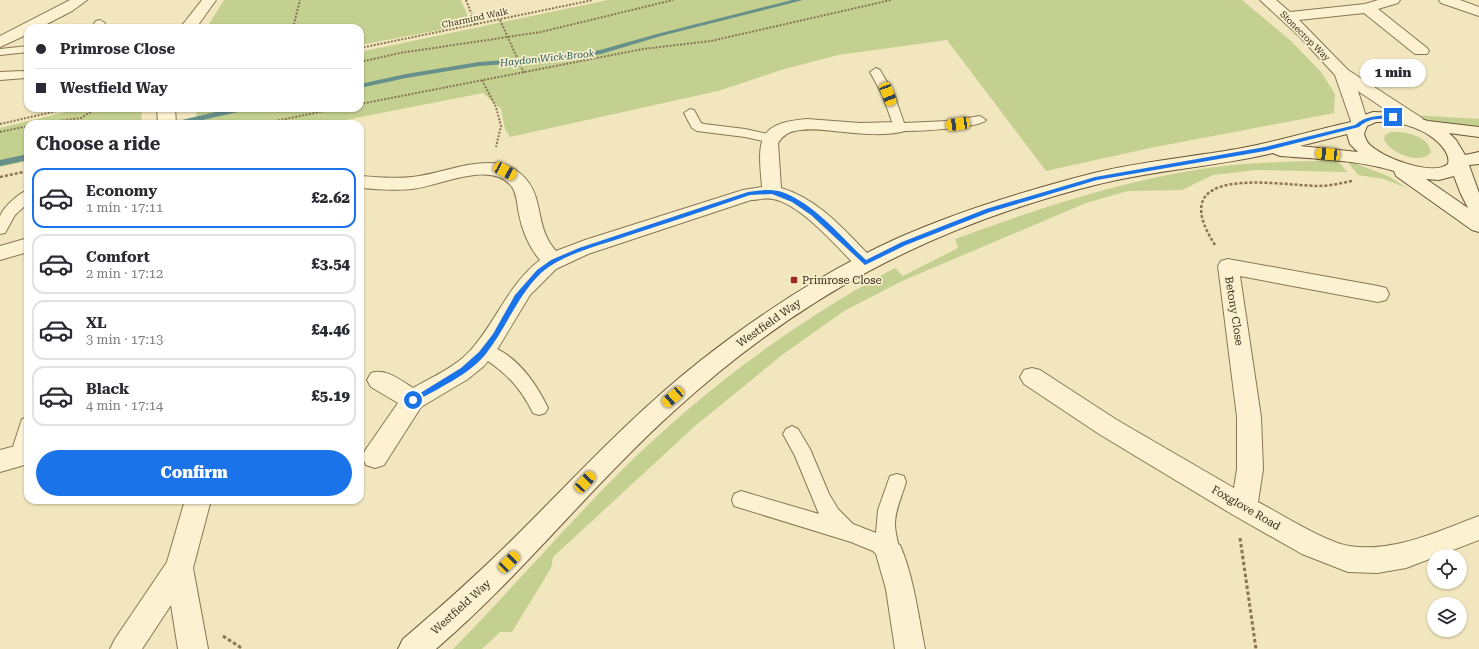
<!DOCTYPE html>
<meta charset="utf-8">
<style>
body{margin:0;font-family:"Roboto Serif",serif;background:#f2f2f3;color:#2b2b33;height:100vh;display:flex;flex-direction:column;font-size:15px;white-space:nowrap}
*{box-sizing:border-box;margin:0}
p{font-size:13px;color:#7c7c81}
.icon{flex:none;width:22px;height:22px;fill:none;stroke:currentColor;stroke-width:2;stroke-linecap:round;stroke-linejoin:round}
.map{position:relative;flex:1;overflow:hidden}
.side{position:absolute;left:24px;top:120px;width:340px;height:384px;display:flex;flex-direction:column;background:#fff;border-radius:12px;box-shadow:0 1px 3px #0004}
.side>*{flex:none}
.top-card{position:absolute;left:24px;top:24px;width:340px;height:88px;border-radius:12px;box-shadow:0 1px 3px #0004;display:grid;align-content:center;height:88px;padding:0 12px;background:#fff}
.tools{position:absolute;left:1427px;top:549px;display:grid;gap:8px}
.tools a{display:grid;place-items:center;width:40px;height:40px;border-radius:50%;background:#fff;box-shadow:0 1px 3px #0004;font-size:20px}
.end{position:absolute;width:18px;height:18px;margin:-9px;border:5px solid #1a73e8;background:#fff;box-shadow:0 0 0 2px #fff}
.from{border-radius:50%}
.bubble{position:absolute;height:28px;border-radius:14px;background:#fff;box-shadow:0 1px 3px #0004;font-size:13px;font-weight:800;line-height:28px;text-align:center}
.car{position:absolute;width:12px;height:24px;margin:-12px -6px;border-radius:5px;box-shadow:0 0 3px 1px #0007;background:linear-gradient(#f5c518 24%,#345 0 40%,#f5c518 0 76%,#345 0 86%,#f5c518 0)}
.top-card b{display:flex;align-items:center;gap:14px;height:38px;font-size:15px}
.top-card b+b{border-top:1px solid #e1e1e2}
.top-card i{width:10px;height:10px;background:#2b2b33}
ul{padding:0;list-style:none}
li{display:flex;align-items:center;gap:12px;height:60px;margin:0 8px 6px;padding:0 4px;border:2px solid #e1e1e2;border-radius:12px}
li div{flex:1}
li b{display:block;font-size:15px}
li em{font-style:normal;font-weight:800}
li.active{border-color:#1a73e8}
li>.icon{width:36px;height:36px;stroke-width:1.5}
h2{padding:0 12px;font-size:18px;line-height:48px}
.action{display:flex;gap:8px;margin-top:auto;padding:8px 12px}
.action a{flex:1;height:46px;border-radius:24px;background:#1a73e8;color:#fff;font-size:16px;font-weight:800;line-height:46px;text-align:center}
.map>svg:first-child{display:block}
.green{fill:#c3d090}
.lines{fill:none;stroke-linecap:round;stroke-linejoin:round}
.stream{fill:#68908a;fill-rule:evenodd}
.lane-casing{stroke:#8a7655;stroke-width:2}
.street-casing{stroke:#8a7655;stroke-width:2}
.secondary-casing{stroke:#6c5638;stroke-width:2}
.path-far2{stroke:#8a7655;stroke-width:2;stroke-dasharray:2 1.5;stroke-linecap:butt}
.path-far1{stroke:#8a7655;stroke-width:2.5;stroke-dasharray:3 2;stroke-linecap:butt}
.path{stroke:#8a7655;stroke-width:3;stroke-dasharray:3.5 2.5;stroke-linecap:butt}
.lane{fill:#fcf2d1;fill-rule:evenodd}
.street{fill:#fcf2d1;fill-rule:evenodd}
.secondary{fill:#fcf2d1;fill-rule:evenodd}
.route{fill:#1a73e8}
.poi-dot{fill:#9e2920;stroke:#f8efcd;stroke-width:1.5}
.labels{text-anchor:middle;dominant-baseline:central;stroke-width:3.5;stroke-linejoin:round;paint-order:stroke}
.far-street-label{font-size:9px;fill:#382b1b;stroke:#f8efcd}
.far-water-label{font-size:10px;font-style:italic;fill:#29595a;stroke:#f8efcd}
.poi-label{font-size:11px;fill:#382b1b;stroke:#f8efcd;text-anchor:start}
.street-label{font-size:11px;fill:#382b1b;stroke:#f8efcd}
</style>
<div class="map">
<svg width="1479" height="649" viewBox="0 0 1479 649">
<rect width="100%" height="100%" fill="#f1e6bd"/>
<g class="green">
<path d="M224,0H461L471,24L360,45V28H209V24Z"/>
<path d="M608,0H1242L1291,41L1321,72L1335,94L1334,113L1150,148L1046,171L947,40L838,55L781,70L718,91L510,137L505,129L501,109L483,93L325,124H196L197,108H360V52Z"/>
<path d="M82,108H145L142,112L141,124H28V161L0,167V128Z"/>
<path d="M1411,115L1479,119V126L1436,122Z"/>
<path d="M1391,132C1405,131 1429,136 1431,152C1421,166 1389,153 1384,139L1385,135Z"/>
<path d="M1346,160L1388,176L1407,188L1384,179L1358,175Z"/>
<path d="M1338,161L1347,172L1257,170L1213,175L1182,190L1128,191L1086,203L902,281L844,311L782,355L695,426L553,557L551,568L512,632H500L482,649H453C511,590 565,527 623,469C704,389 795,322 895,268L903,276L958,248L955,239C1037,209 1120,181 1208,168C1251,162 1294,161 1338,161Z"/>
</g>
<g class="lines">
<g class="stream">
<path d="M792,0H803L661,36L601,54L551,61L479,66L406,78L360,88V84L406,74L479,62L551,57L600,50L657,34Z"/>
<path d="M233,108H247L246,110L186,124H172L173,122Z"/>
<path d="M28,154V160L0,166V160Z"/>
</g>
<g class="lane-casing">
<g id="lane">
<path d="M100,20L105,23L103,28H91L96,21Z"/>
<path d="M28,46V52L0,55V49Z"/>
<path d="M876,68L880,70L894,94L904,123L948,121L980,116L986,120C981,128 906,133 895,130L882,94L870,72Z"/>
<path d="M22,71L26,72L28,75L26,78L0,80V72Z"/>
<path d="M690,109L694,110L701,123L704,124L745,129L777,136L778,139L777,142L772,143L745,137L697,131L692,128L684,113Z"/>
<path d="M28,190V203L15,215L5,233L0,234C0,229 0,222 0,217C2,208 19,193 28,190Z"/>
<path d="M485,344C515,353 535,381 548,408L545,413L539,415L533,413C519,385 505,372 479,355L477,350L479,345Z"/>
<path d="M28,417V456L25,462L19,464L13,462L10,456L22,419Z"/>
<path d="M792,426L798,429L810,449L829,494L838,509L853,524L876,533L878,510L890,476L897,474L904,476L906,482C902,496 895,510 895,524C895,537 902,549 897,561L890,563L883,561L873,551L851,542L734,506L732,500L734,494L741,491L819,514L795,456L783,434L786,429Z"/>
</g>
</g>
<g class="street-casing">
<g id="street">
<path d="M70,0H87L72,11L39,28H28V34L0,47V36Z"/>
<path d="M202,0H216L196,28H180Z"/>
<path d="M1260,0H1276L1290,12L1365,4L1378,0H1400L1398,3L1378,9L1427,48L1429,51L1427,54H1415L1364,13L1299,20L1348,70L1422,118L1425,122L1422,126L1416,127L1410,126L1358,91L1368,123L1365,127L1359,128L1353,127L1335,75L1300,37Z"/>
<path d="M1439,0H1460L1479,7V16L1441,3Z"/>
<path d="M157,108H175L176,124H158Z"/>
<path d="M807,119L860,123L899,122L905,123L908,127L905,131C886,136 863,134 844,132C828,131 811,127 795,131C787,132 782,137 778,143L781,188C819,199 845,231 872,258L875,263L872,268L865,270L858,268C838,248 801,204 773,199C766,197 758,200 751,200L588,254L556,269L530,295L498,348L484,366L468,379L421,407L384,465L375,468L366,465L362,457L366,449L398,403L371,387L367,380L371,373C386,368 400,380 413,388C434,376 460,365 475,345C498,317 510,283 540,260C529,247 522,230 519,214C517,205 517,194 512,187C492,159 440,186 412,189C395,191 377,189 360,188V176C377,177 395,179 412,177C450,173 502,144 529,183C543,203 536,229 556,251L585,240L743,190L762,187C758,142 755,123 807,119Z"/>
<path d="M28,238V252L0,260V246Z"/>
<path d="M1228,259L1378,286L1386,288L1389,294L1386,300L1378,302L1240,276L1261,417L1263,469L1258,502C1281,514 1325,542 1349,546C1394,553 1438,531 1479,516V540L1406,568L1377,573L1348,572L1302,554L1235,516L1099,434L1024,384L1020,377L1024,370L1032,368L1040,370L1117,420L1234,488L1237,469V417L1218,266L1221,261Z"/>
<path d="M19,445L28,449V464L0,472V450Z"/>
<path d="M185,500H211L193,568L208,649H178L171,605L142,649H110L115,639L167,562Z"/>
<path d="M890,541L900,545C914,578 918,614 925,649H895L886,589L876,554L880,545Z"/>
</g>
</g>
<g class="secondary-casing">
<path id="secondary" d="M1373,112L1400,113L1428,121L1479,127V137L1449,133L1456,140L1465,155L1479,152V164L1469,165L1479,193V232L1472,230L1396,176L1394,171C1358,160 1318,159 1280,156L1273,153C1214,167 1153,170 1095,185C930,227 800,296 674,411C591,486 521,576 436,649H398L403,639C443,605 481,571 518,534C577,475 634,413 700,361C761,313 827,270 898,238C961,210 1028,190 1094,173C1143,161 1193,157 1242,148C1279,141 1315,130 1351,122L1353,119ZM1376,122C1400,121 1423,127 1440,144C1445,150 1450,156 1448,164C1432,177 1380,157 1368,143C1366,140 1365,137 1364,134L1367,126ZM1347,134L1350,144L1358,152L1300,146ZM1454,176L1460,192L1468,208L1426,179L1439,180Z"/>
</g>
<g class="path-far2">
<path d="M466,0L476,25"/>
<path d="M500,20L524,73"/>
<path d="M293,28L300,0"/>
<path d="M360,48L593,0"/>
<path d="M360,62L400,53L541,32L673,0"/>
<path d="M482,80L496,107L501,126L496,147"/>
<path d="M360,104L643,49L711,41L891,0"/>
<path d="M0,124L70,108"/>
<path d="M35,124L81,118L97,108"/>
<path d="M261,124L339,108"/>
<path d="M0,132L28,126"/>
</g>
<g class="path-far1">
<path d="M0,177L28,171"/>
<path d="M1215,245C1162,163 1275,185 1318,186C1330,186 1341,183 1352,181"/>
</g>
<g class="path">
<path d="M1240,538L1256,649"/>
<path d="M223,636L243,649"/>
</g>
<use href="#lane" class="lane"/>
<use href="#street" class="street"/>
<use href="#secondary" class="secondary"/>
</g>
<path class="route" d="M1393,115L1395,118C1379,120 1372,116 1359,127L1265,151L1097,180L990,212L906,245L865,265L811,215L792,202L772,194L750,195C709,209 668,223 627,236C601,245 562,254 541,273C517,296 506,329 485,355C467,376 438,388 415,402H410L409,400L461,368L479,352L493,334L515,295L537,270L551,260L579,248L748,192C758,190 772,189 782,192C815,204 841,237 866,260L902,242L986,209L1095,177L1265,147L1355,125C1367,115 1378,116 1393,115Z"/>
<rect class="poi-dot" x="790" y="276" width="8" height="8" rx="2"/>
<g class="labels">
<g class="far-street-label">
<text transform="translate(475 18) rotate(-12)">Charmind Walk</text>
<text transform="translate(1305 36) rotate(45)">Stonecrop Way</text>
</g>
<g class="far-water-label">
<text transform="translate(547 58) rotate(-6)">Haydon Wick Brook</text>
</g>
<g class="poi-label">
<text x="802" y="280">Primrose Close</text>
</g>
<g class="street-label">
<text transform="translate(1234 311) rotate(81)">Betony Close</text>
<text transform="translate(769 323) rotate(-35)">Westfield Way</text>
<text transform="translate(1246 508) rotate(30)">Foxglove Road</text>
<text transform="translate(461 607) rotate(-42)">Westfield Way</text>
</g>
</g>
</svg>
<div class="tools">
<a><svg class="icon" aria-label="locate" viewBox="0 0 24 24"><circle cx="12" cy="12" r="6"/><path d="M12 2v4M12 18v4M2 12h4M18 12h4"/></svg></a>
<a><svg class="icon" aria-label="layers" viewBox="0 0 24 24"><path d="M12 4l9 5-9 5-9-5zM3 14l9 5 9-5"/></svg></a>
</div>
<i class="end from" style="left:413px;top:400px"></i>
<i class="end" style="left:1393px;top:117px"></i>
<div class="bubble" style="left:1360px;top:59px;width:66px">1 min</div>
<i class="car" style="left:888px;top:94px;rotate:159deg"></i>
<i class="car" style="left:958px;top:124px;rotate:262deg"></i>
<i class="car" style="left:1328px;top:154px;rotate:275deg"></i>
<i class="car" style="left:505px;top:171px;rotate:118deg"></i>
<i class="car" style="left:673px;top:397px;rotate:229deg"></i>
<i class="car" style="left:585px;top:482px;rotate:43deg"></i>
<i class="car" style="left:509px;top:562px;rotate:45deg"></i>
<div class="top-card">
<b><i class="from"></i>Primrose Close</b>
<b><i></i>Westfield Way</b>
</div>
<section class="side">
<h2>Choose a ride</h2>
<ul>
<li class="active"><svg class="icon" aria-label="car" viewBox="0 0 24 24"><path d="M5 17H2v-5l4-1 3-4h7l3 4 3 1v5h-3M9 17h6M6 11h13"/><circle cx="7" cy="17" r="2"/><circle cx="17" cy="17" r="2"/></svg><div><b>Economy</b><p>1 min · 17:11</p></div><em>£2.62</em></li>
<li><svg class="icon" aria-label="car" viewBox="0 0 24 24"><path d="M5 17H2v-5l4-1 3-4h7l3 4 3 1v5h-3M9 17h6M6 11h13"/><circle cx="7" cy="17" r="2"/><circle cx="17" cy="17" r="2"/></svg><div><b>Comfort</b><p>2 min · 17:12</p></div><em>£3.54</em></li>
<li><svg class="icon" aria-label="car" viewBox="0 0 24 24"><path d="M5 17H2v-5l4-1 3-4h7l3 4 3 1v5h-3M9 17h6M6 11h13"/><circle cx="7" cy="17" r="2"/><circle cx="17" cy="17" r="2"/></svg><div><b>XL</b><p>3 min · 17:13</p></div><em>£4.46</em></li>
<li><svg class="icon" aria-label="car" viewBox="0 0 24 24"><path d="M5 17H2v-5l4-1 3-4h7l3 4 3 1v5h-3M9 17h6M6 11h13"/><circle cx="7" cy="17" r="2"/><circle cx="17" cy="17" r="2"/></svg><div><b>Black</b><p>4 min · 17:14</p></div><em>£5.19</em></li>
</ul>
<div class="action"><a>Confirm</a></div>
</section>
</div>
